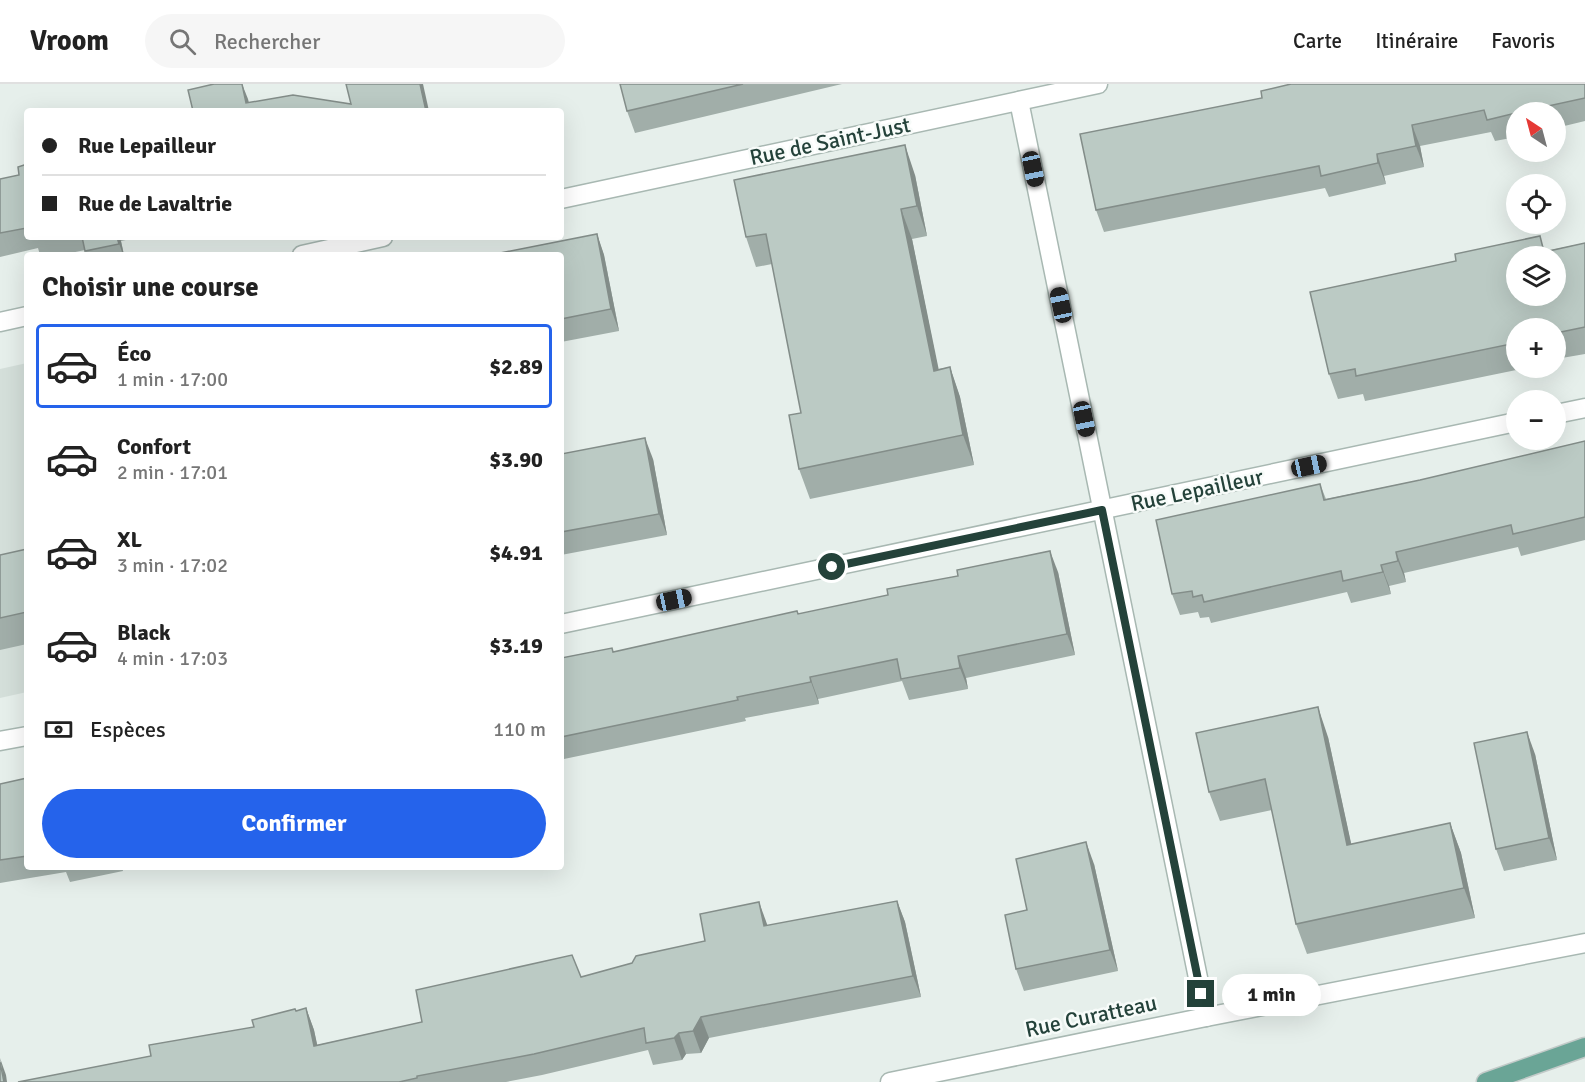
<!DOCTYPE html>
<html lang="fr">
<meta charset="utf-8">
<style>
body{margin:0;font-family:Signika,sans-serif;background:#f6f6f6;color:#222;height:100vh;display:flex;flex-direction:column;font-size:22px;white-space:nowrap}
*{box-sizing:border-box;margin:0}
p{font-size:20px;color:#767676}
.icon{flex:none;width:33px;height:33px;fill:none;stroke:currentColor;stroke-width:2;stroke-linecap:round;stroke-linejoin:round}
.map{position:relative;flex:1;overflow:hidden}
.sheet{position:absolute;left:24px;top:168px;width:540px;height:618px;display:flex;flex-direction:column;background:#fff;border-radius:6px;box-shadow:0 6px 24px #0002}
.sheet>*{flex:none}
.top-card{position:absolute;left:24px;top:24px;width:540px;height:132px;border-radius:6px;box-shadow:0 6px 24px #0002;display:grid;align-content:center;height:132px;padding:0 18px;background:#fff}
.needle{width:39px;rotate:324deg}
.tools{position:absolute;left:1506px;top:18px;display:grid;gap:12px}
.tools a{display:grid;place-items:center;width:60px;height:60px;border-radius:50%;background:#fff;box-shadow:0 6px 24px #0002;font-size:30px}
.end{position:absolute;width:27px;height:27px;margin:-14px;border:8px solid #24423a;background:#fff;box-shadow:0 0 0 3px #fff}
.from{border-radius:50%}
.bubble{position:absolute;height:42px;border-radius:21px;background:#fff;box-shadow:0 6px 24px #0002;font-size:20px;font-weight:700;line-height:42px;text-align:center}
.car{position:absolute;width:18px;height:36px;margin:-18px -9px;border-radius:8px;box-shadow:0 0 4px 2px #0007;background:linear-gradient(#222 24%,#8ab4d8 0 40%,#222 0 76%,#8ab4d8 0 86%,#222 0)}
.top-card b{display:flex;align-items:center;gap:21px;height:57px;font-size:22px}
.top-card b+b{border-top:2px solid #e0e0e0}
.top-card i{width:15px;height:15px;background:#222}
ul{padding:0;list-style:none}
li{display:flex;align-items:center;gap:18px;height:84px;margin:0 12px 9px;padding:0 6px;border:3px solid transparent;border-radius:6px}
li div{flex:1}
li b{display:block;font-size:22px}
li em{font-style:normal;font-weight:700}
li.selected{border-color:#2563eb}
li>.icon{width:54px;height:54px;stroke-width:1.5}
h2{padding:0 18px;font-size:27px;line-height:72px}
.pay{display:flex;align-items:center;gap:15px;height:66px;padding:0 18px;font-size:22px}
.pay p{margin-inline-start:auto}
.action{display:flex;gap:12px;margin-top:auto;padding:12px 18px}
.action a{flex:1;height:69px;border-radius:36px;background:#2563eb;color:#fff;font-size:24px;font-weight:700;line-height:69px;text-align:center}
header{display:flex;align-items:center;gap:36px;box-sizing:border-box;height:84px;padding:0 30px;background:#fff;border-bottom:2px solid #e0e0e0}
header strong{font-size:28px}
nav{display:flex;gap:33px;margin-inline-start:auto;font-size:21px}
.search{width:420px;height:54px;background:#f6f6f6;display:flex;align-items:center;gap:15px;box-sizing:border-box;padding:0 21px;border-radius:33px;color:#767676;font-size:22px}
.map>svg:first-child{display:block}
.built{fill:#d4dfda}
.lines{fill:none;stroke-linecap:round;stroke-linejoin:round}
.minor-casing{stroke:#a8b8b2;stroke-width:21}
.major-casing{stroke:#c2cac8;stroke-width:21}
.minor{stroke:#fff;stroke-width:18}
.major{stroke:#6aa596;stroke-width:18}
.wall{fill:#a1aea9}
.shaded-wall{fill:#838d89}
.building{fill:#bbcac4;stroke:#838d89;stroke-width:1.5;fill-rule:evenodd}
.route{stroke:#24423a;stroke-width:8}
.labels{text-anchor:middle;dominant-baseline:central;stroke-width:5;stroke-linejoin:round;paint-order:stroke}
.street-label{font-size:22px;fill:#24423a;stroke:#f7fbf9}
</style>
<header>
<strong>Vroom</strong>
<div class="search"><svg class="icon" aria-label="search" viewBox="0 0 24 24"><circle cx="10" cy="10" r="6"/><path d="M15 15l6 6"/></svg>Rechercher</div>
<nav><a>Carte</a><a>Itinéraire</a><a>Favoris</a></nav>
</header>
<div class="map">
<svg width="1585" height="998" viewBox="0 0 1585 998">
<rect width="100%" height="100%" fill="#e6efeb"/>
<path class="built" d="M27,279V608L0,614V285Z"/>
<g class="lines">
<g class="minor-casing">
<g id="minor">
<path d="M1019,17L1206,933"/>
<path d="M561,115L1098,0"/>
<path d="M302,171L383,153"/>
<path d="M0,238L27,232"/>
<path d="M1556,330L1585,324"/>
<path d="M561,540L1516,338"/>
<path d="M0,657L27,652"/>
<path d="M890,998L1206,933L1585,859"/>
</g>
</g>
<g class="major-casing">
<path id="major" d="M1486,998L1585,963"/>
</g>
<use href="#minor" class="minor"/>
<use href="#major" class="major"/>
</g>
<g class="wall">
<path d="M620,0H842L635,49L627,27Z"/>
<path d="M1585,0V37L1556,44V28H1516V53L1495,57L1491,48L1420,62L1424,83L1384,92L1386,100L1329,113L1325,104L1104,148L1096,126L1080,50Z"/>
<path d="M27,80V153H140L121,157L124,171H86L85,166L61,171H40L38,164L0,173V95L19,91Z"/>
<path d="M915,91L927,152L912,155L938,285L950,283L960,313L974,381L810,415L799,385L801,329L772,180L756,183L746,153Z"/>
<path d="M597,150L604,171L619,247L561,258V171Z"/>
<path d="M1585,159V270L1556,275V244H1516V284H1526L1365,317L1363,310L1338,315L1329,290L1546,167Z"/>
<path d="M1585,357V456L1521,472L1518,463L1404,489L1406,498L1389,502L1391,510L1351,519L1347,508L1211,539L1209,533L1200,534L1198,528L1180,531L1172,510L1320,400L1326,415L1420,396Z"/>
<path d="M561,370L653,375L667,451L561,471Z"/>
<path d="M27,465V560L0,566V471Z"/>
<path d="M1058,488L1075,571L966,594L968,605L909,616L902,597L818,615L819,620L745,634L746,637L564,675L561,667V574L613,568L798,530Z"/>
<path d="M1328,653L1351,760L1450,739L1461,769L1475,834L1307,870L1296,840L1272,726L1220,737L1209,708Z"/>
<path d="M1535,670L1557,776L1504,787L1496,765Z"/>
<path d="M27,694V783H122L123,787L70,798L66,788L0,799V699V700Z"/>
<path d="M1094,780L1118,887L1024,907L1016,885L1027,826Z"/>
<path d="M897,817L905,838L921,913L709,954L701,969L686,970L682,976L653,981L648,966L542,991L506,998H18L151,972L254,943L296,927L306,924L314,946L317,961L422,938L632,879L705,857L767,842Z"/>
</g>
<g class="shaded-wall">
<path d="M242,0L248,15L251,27L246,19Z"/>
<path d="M420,0H423L429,27H426Z"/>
<path d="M1412,41L1420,62L1424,83L1416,62Z"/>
<path d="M905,61L915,91L927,152L917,122Z"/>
<path d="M1377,70L1384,92L1386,100L1378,79Z"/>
<path d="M901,125L912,155L945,316L934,287Z"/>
<path d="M597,150L604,171L619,247L611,225Z"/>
<path d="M117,153H120L124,171H123Z"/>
<path d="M950,283L960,313L974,381L963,351Z"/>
<path d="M645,354L653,375L667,451L659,430Z"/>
<path d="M1050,467L1058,488L1075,571L1067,550Z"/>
<path d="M1396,468L1404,489L1406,498L1398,477Z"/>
<path d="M1381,481L1389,502L1391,510L1383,488Z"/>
<path d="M958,572L966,594L968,605L960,584Z"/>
<path d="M810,593L818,615L819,620L811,598Z"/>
<path d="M1318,623L1328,653L1358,791L1347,761Z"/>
<path d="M1527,648L1535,670L1557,776L1549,754Z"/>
<path d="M1450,739L1461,769L1475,834L1464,804Z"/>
<path d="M1086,758L1094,780L1118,887L1110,866Z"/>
<path d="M897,817L905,838L921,913L913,892Z"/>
<path d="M759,818L767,840L772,864L764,842Z"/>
<path d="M306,924L314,946L322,983L314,962Z"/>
<path d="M701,933L709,954L701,969L693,947Z"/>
<path d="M679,949L686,970L682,976L674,954Z"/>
<path d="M0,974L6,991L7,998H4Z"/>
</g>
<g class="building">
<path d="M214,0H242L246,19L293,11L351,20L346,0H420L426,27H193L188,6Z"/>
<path d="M620,0H743L627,27Z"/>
<path d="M1291,0H1585V14L1521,28H1516V29L1487,36L1484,26L1412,41L1416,62L1377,70L1378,79L1321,92L1319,82L1096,126L1080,50L1262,14L1261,7Z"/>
<path d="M905,61L917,122L901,125L934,287L950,283L963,351L799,385L789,331L801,329L766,150L746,153L734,96Z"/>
<path d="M27,80V144L0,149V95L19,91L18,83Z"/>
<path d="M597,150L611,225L561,235V171H490Z"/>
<path d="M1540,152L1544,168L1585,159V243L1556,249V244H1516V259L1356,292L1355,285L1329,290L1310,208L1456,177L1455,170ZM1516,172H1556V212H1516Z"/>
<path d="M82,153H117L119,160L85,167Z"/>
<path d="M645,354L659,430L561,448V370Z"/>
<path d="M1585,357V433L1513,450L1511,441L1396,468L1398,477L1381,481L1383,488L1343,497L1341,487L1204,518L1202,511L1193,513L1192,507L1172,510L1156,436L1320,400L1324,416L1420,396Z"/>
<path d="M27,465V528L0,534V471Z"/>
<path d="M1050,467L1067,550L958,572L960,584L901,595L897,575L810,593L811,598L737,613L738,616L561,653V574L612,564L613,568L797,527L798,530L888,511L887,505L958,492L957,486Z"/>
<path d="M1318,623L1347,761L1450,739L1464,804L1296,840L1265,695L1209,708L1196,649Z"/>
<path d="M1527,648L1549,754L1496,765L1474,659Z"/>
<path d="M27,694V772L0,776V700Z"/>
<path d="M1086,758L1110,866L1016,885L1005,831L1027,826L1016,775Z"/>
<path d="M897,817L913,892L701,933L693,947L679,949L674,954L646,959L644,944L534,970L417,992V994L399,998H18L151,972L149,961L254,943L252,936L295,925L296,927L306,924L314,962L422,938L416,906L572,871L581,893L632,879L636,872L705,857L700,830L759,818L764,842Z"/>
<path d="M0,978L4,998H0Z"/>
</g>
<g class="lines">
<path class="route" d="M832,483L1102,426L1201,910"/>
</g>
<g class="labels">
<g class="street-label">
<text transform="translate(830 57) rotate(-12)">Rue de Saint-Just</text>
<text transform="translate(1197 406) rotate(-12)">Rue Lepailleur</text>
<text transform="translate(1091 932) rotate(-12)">Rue Curatteau</text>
</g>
</g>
</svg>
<div class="tools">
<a><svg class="needle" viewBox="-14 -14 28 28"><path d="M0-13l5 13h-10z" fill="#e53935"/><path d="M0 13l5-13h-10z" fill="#767676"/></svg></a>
<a><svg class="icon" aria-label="locate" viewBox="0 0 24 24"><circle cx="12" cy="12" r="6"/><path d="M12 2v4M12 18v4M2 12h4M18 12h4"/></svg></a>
<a><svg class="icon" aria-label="layers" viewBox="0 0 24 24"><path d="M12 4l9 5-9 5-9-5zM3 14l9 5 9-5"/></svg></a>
<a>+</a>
<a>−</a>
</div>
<i class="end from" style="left:832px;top:483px"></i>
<i class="end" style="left:1201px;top:910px"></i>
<div class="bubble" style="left:1222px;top:890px;width:99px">1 min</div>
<i class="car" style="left:1033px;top:85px;rotate:168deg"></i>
<i class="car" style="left:1061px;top:221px;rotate:348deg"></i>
<i class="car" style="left:1084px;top:335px;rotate:168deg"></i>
<i class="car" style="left:1309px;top:382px;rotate:78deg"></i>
<i class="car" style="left:674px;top:516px;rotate:78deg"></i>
<div class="top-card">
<b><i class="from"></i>Rue Lepailleur</b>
<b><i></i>Rue de Lavaltrie</b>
</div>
<section class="sheet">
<h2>Choisir une course</h2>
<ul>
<li class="selected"><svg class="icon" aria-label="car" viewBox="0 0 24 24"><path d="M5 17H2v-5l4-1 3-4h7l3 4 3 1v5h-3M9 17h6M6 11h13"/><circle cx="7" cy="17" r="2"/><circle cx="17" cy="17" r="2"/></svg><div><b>Éco</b><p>1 min · 17:00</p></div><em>$2.89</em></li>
<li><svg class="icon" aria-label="car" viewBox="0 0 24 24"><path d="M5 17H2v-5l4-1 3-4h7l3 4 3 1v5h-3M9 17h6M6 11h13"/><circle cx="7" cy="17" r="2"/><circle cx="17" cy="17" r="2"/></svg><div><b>Confort</b><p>2 min · 17:01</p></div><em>$3.90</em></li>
<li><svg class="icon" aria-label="car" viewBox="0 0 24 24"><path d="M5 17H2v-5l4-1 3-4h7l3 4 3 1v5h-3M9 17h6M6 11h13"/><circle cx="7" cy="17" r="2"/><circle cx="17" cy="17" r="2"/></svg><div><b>XL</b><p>3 min · 17:02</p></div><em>$4.91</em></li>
<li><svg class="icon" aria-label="car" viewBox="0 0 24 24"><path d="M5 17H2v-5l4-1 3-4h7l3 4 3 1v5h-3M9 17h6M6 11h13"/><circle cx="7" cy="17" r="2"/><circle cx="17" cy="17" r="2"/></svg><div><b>Black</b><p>4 min · 17:03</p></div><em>$3.19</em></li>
</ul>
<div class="pay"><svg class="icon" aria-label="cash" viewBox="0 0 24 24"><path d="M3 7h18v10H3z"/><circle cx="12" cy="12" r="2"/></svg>Espèces<p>110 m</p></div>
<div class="action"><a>Confirmer</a></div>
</section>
</div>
